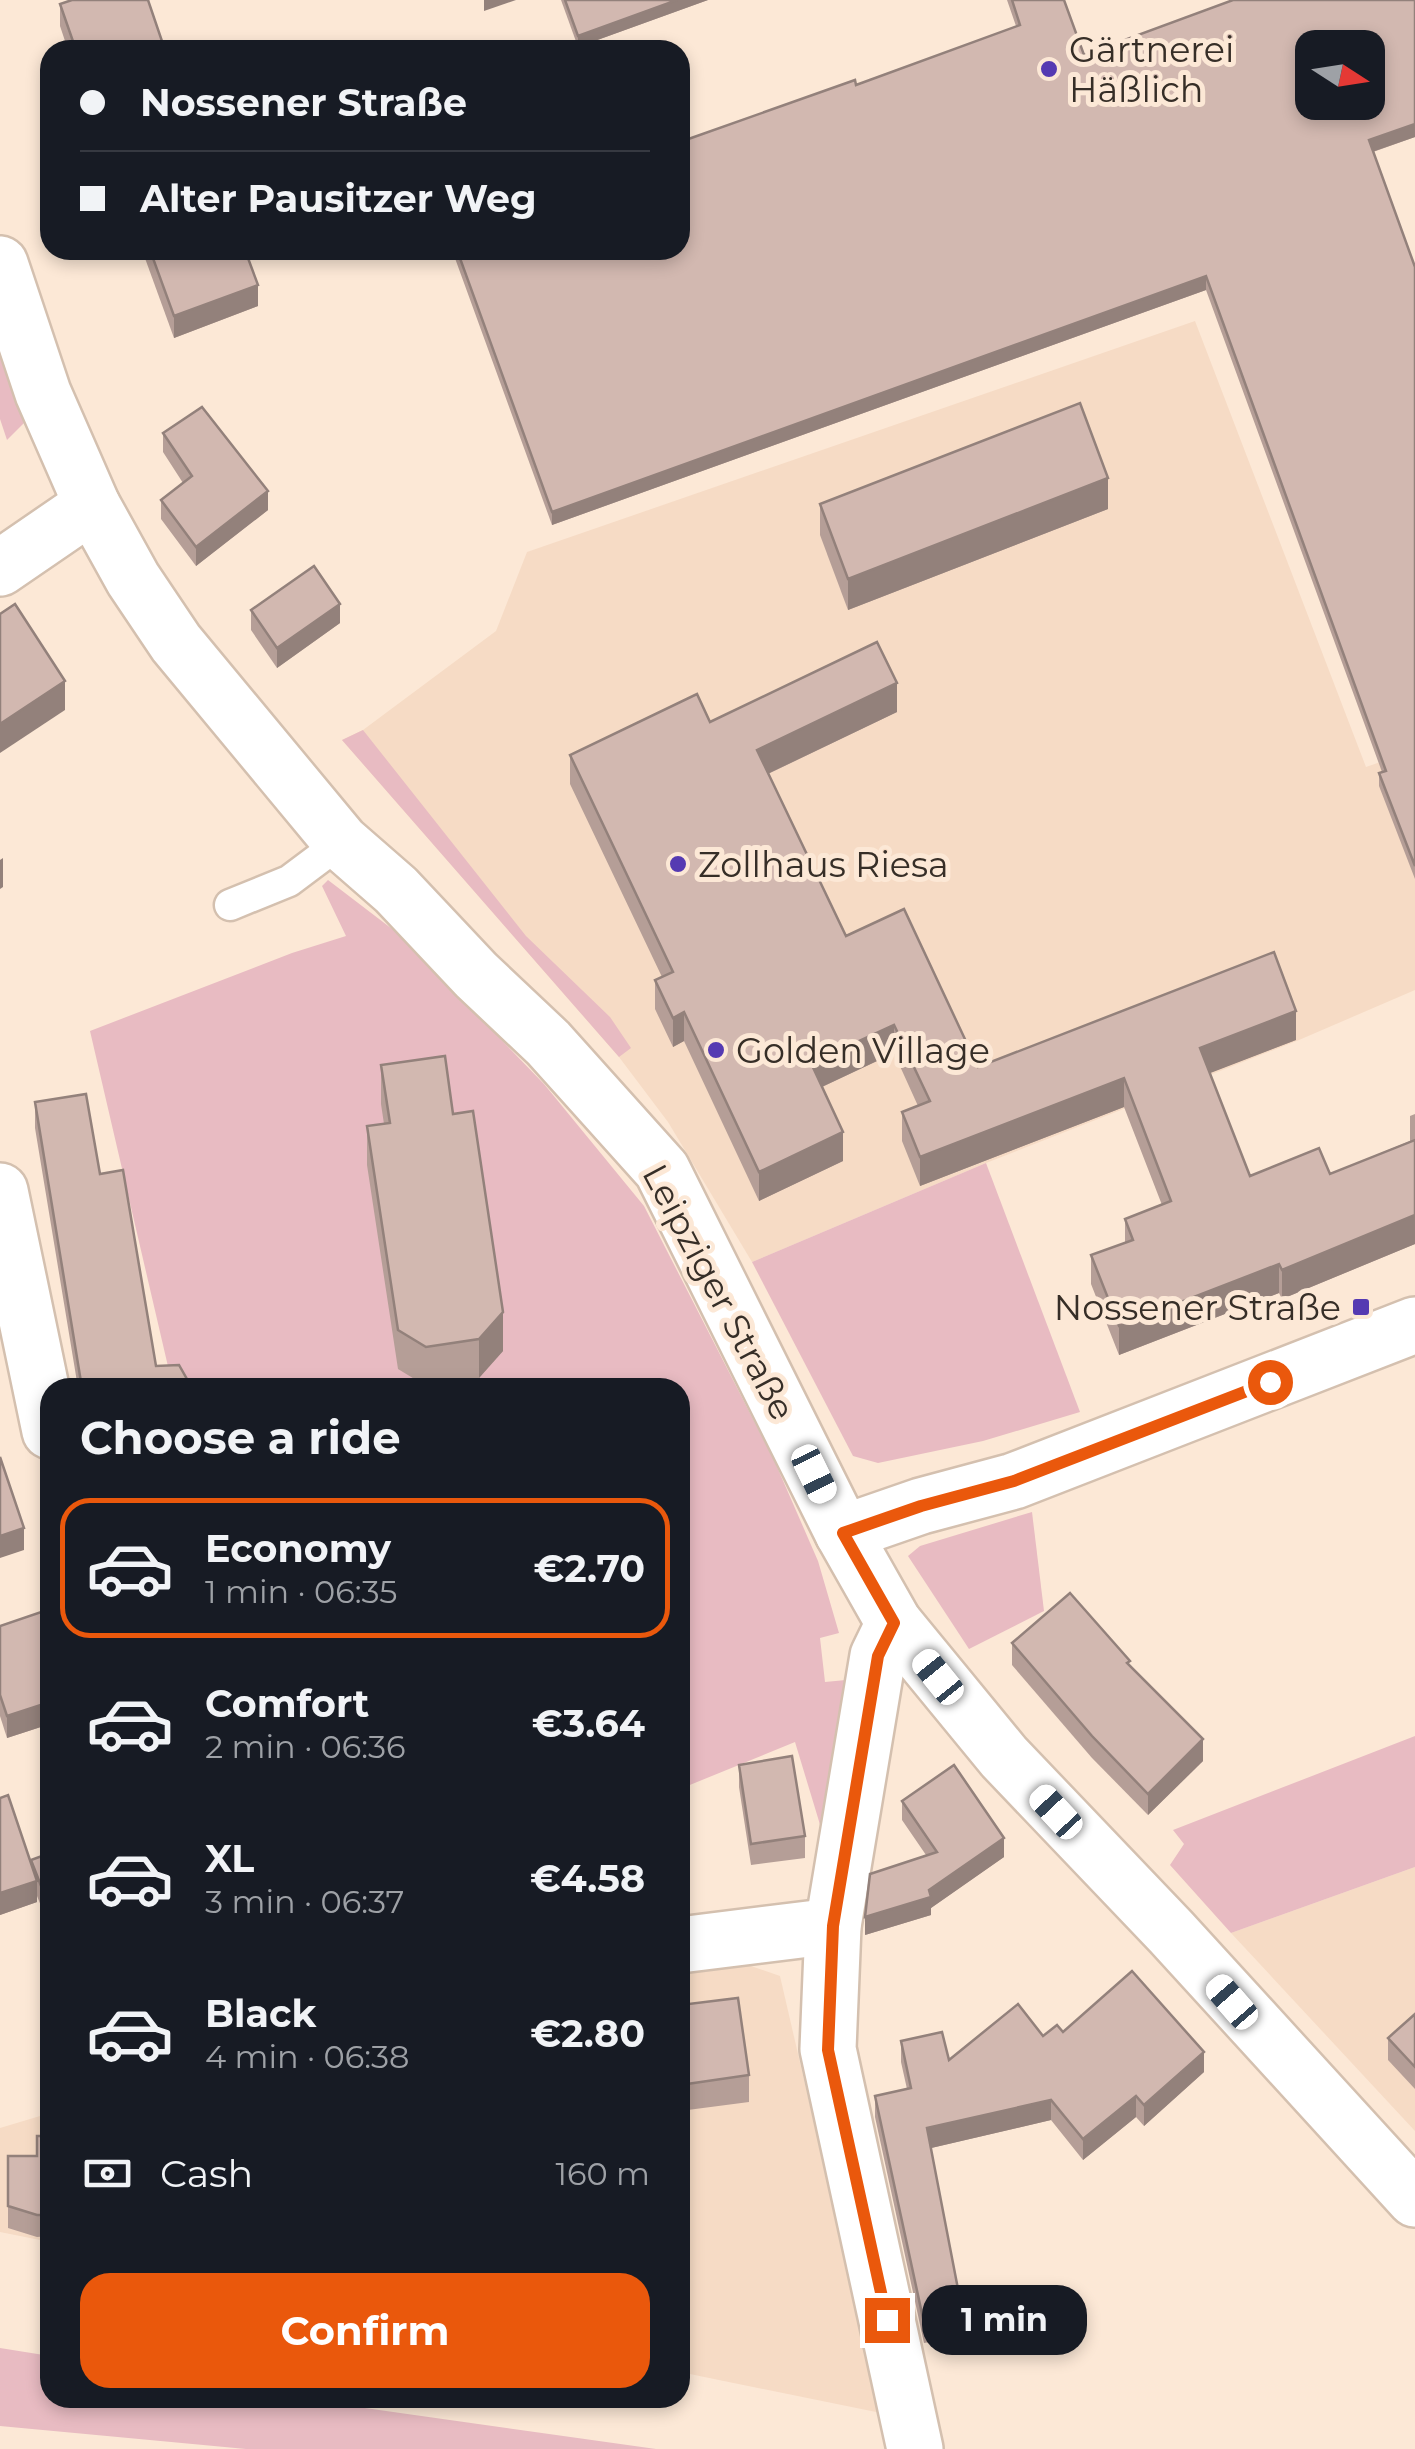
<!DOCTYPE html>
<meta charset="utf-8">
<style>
body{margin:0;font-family:Montserrat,sans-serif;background:#242831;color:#f1f3f6;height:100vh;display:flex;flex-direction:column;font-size:38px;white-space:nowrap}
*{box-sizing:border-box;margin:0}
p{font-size:32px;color:#9ea1a6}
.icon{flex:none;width:55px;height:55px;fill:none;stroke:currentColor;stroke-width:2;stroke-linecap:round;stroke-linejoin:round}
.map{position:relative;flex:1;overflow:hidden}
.side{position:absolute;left:40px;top:1378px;width:650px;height:1030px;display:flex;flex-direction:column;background:#171b24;border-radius:30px;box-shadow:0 5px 15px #0003}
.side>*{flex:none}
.banner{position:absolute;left:40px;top:40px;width:650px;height:220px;border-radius:30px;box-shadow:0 5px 15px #0003;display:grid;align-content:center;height:220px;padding:0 40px;background:#171b24}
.needle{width:65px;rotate:102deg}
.controls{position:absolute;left:1295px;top:30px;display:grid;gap:20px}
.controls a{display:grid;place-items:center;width:90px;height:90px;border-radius:20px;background:#171b24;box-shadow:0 5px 15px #0003;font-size:50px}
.end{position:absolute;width:45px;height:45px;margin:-22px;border:12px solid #ea580c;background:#fff;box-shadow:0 0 0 5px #fff}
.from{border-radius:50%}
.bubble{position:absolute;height:70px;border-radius:30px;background:#171b24;box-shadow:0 5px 15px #0003;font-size:32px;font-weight:700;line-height:70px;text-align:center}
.car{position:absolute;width:30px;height:60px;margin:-30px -15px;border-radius:12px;box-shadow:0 0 8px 2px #0007;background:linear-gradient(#fff 24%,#345 0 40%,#fff 0 76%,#345 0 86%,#fff 0)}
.banner b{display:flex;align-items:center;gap:35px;height:95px;font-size:38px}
.banner b+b{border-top:2px solid #363941}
.banner i{width:25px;height:25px;background:#f1f3f6}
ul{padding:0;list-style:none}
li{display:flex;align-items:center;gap:30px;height:140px;margin:0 20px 15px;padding:0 20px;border:5px solid transparent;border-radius:30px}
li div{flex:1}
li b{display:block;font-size:38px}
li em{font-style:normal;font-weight:700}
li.selected{border-color:#ea580c}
li>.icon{width:90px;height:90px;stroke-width:1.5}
h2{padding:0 40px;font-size:45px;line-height:120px}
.pay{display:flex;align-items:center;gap:25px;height:110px;padding:0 40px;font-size:38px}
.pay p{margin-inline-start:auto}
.button{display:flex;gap:20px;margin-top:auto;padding:20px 40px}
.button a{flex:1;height:115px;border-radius:30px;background:#ea580c;color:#fff;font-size:40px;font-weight:700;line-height:115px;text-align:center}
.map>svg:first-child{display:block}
.built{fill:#f6dbc5}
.green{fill:#e8bbc2}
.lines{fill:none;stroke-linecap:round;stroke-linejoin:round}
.service-casing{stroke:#d4c0af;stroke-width:35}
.minor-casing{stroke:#d4c0af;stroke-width:60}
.tertiary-casing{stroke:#d4c0af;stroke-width:60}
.service{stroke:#fff;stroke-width:30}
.minor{stroke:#fff;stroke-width:55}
.tertiary{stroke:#fff;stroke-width:55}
.wall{fill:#b59e97}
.shaded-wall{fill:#93817b}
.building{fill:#d2b8b0;stroke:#93817b;stroke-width:2.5;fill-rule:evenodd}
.route{stroke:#ea580c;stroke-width:12}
.poi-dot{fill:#553ab2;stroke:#fce8d6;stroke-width:4}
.labels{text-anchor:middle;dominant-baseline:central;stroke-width:10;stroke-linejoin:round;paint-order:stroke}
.poi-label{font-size:35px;fill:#362e27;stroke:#fce8d6;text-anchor:start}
.street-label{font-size:35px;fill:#362e27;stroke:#fce8d6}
</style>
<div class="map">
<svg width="1415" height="2449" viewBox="0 0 1415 2449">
<rect width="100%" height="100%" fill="#fce8d6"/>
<g class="built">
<path d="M1195,321L1366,767L1415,750V990L1299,1040L986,1163L752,1262L668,1122L619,1057L342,740L363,730L496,631L527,552Z"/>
<path d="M1415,1867V2131L1231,1933Z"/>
<path d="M748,1965L780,1976L881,2413L680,2372V1971Z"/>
<path d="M50,2113V2242L0,2232V2128Z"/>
</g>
<g class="green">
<path d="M0,346L24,423L7,440L0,419Z"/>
<path d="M363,730L526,936L610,1017L631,1048L619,1057L342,740Z"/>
<path d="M328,880L400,935L544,1084L644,1206L774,1460L818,1561L839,1633L820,1638L825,1682L846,1680L828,1851L795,1742L680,1789V1388L180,1387L170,1375L90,1031L292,953L346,936L322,886Z"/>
<path d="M986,1163L1080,1412L983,1441L878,1463L853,1456L752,1262Z"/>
<path d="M1032,1512L1044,1611L969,1649L908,1556L920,1546Z"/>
<path d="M1415,1736V1867L1231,1933L1170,1865L1184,1844L1173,1830Z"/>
<path d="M0,2348L50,2356V2398H294L656,2449H246L0,2426Z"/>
</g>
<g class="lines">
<g class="service-casing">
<path id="service" d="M230,905L289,881L341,842"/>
</g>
<g class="minor-casing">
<g id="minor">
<path d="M0,1191L50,1431"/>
<path d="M894,1623L878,1656L833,1926L828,2049L915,2449"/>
<path d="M680,1945L833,1926"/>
</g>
</g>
<g class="tertiary-casing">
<g id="tertiary">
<path d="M0,264L43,393L92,505L133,579L176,643L341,842L396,890L476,975L548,1043L662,1170L843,1533L894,1623L1004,1757L1171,1932L1415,2199"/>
<path d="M0,568L92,505"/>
<path d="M843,1533L921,1506L1014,1481L1415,1325"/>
</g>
</g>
<use href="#service" class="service"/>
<use href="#minor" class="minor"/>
<use href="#tertiary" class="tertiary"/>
</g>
<g class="wall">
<path d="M561,0H708L578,47Z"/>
<path d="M1007,0H1064L1084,55L1415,0V137L1373,152L1415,267V879L1379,786V773L1382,772L1206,290L552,525L452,250H680L856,85L1016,26Z"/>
<path d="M60,4L165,50H68L60,26Z"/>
<path d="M142,250H245L258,306L174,338Z"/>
<path d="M163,433L268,510L196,566L161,519V500L183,483L163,452Z"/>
<path d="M820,504L1108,509L848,610L820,535Z"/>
<path d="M251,610L340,623L277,668L251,630Z"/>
<path d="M897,712L768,774L846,936L978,1067L1296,1040L1209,1073L1250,1176L1330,1174L1410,1141V1116L1415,1114V1244L1282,1299L1279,1293L1119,1355L1091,1284V1255L1125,1243V1219L1162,1205L1124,1107L920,1186L902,1141V1112L918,1106L894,1053L822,1087L843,1161L759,1201L684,1041L673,1047L655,1009V980L662,977L570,784V755L710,722Z"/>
<path d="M381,1065L453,1114L503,1351L479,1378L426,1386L398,1369L367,1165V1126L384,1124L381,1104Z"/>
<path d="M35,1102L100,1174L156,1366L192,1388H78L35,1128Z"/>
<path d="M50,1609V1724L7,1738L0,1716V1626Z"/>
<path d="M1012,1643L1130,1666L1203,1761L1148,1815L1092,1758L1012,1665Z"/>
<path d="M739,1765L805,1836V1858L751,1865L739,1787Z"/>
<path d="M0,1798L31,1862L50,1853V1928L37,1896V1902L0,1915Z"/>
<path d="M902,1801L1004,1857L931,1908V1915L865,1935L926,1855L902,1820Z"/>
<path d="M680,2005L749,2075V2102L680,2111Z"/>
<path d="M1415,2014V2089L1388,2060V2038Z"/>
<path d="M1063,2032L1204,2072L1144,2126L1136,2117L1083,2160L1051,2120L931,2148L963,2315V2336L924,2343L875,2117V2096L907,2089L901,2062V2041L949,2060L1043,2036Z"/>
<path d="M50,2136V2236L37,2237L8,2228V2156H37Z"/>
</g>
<g class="shaded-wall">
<path d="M484,0H516L484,11Z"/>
<path d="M677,0H708L578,47V36Z"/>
<path d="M1415,124V137L1369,153V140Z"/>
<path d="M1206,276V290L552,525V512Z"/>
<path d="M258,285V306L174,338V316Z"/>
<path d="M1108,478V509L848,610V579Z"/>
<path d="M268,491V510L196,566V547Z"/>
<path d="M340,604V623L277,668V648Z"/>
<path d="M65,681V710L0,753V724Z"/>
<path d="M897,683V712L757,779V750Z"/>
<path d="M3,858V887L0,889V860Z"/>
<path d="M1296,1011V1040L1200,1077V1048Z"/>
<path d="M684,1012V1041L673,1047V1018Z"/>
<path d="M894,1025V1053L811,1092V1063Z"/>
<path d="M1124,1078V1107L920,1186V1157Z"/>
<path d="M843,1132V1161L759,1201V1172Z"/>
<path d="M1415,1215V1244L1282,1299V1270Z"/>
<path d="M1279,1264V1293L1119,1355V1326Z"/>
<path d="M503,1312V1351L479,1378V1339Z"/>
<path d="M24,1528V1550L0,1558V1536Z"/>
<path d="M50,1702V1724L7,1738V1716Z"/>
<path d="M1203,1739V1761L1148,1815V1794Z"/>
<path d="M1004,1838V1857L931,1908V1915L865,1935V1917L929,1890Z"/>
<path d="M37,1881V1902L0,1915V1893Z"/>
<path d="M1204,2052V2072L1144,2126V2105Z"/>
<path d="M1136,2096V2117L1083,2160V2139Z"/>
<path d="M1051,2100V2120L927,2149V2128Z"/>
</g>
<g class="building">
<path d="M72,0H148L165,50H76L60,4Z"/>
<path d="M565,0H677L578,36Z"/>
<path d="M1012,0H1064L1084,55L1233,0H1415V124L1369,140L1415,267V866L1379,773L1386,771L1206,276L552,512L457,250H680V142L855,80L856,85L1020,25ZM1312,48H1368V102H1312Z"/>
<path d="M150,250H245L258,285L174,316Z"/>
<path d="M1080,403L1108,478L848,579L820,504Z"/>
<path d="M202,407L268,491L196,547L161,500L192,476L163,433Z"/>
<path d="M314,566L340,604L277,648L251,610Z"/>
<path d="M15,604L65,681L0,724V614Z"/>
<path d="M877,642L897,683L757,750L846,936L904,909L978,1067L1274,952L1296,1011L1200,1048L1250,1176L1319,1148L1330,1174L1415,1140V1215L1282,1270L1279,1264L1119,1326L1091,1255L1133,1240L1125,1219L1171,1201L1124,1078L920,1157L902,1112L930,1101L894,1025L811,1063L843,1132L759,1172L684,1012L673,1018L655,980L673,972L570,755L697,694L710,722Z"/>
<path d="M445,1056L453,1114L473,1111L503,1312L479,1339L426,1347L398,1330L367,1126L390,1123L381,1065Z"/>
<path d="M86,1094L100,1174L123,1170L156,1366L179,1365L192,1388H82L35,1102Z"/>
<path d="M0,1457L24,1528L0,1536Z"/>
<path d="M1070,1593L1130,1661L1127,1663L1203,1739L1148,1794L1092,1736L1012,1643Z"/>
<path d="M50,1609V1702L7,1716L0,1695V1626Z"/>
<path d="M792,1756L805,1836L751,1844L739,1765Z"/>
<path d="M954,1765L1004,1838L929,1890L931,1897L865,1917L870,1874L937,1852L902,1801Z"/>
<path d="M8,1795L37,1881L0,1893V1798Z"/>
<path d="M50,1853V1909L31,1860Z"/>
<path d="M1132,1971L1204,2052L1144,2105L1136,2096L1083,2139L1051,2100L927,2128L963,2315L924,2323L875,2096L911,2088L901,2041L942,2032L949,2060L1018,2004L1043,2036L1057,2025L1063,2032Z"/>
<path d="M738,1998L749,2075L680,2085V2005Z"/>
<path d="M1415,2014V2067L1388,2038Z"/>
<path d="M37,2136H50V2215H37L8,2206V2156H37Z"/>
</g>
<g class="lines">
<path class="route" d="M887,2320L828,2050L833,1926L878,1656L894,1623L843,1533L921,1506L1014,1481L1270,1382"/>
</g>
<g class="poi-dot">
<circle cx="1049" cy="69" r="10"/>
<circle cx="678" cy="864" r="10"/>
<circle cx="716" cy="1050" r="10"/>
<rect x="1351" y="1297" width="20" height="20" rx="5"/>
</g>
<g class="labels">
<g class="poi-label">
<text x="1069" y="49">Gärtnerei<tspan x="1069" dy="40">Häßlich</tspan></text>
<text x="698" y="864">Zollhaus Riesa</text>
<text x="736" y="1050">Golden Village</text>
<text x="1341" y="1307" text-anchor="end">Nossener Straße</text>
</g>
<g class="street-label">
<text transform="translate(719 1292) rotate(62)">Leipziger Straße</text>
</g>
</g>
</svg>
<div class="controls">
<a><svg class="needle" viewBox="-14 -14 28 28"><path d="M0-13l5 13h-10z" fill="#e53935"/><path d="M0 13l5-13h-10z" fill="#9ea1a6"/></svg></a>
</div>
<i class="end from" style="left:1270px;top:1382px"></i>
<i class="end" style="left:887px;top:2320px"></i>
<div class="bubble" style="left:922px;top:2285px;width:165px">1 min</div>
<i class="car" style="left:814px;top:1474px;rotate:154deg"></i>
<i class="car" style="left:938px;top:1677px;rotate:321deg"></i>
<i class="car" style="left:1056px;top:1812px;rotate:317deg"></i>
<i class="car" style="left:1232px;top:2002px;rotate:319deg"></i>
<div class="banner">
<b><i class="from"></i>Nossener Straße</b>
<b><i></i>Alter Pausitzer Weg</b>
</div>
<section class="side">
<h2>Choose a ride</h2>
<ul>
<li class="selected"><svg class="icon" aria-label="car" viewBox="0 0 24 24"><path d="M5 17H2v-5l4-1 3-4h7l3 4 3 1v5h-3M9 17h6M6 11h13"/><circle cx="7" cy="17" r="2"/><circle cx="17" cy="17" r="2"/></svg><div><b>Economy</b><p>1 min · 06:35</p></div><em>€2.70</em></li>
<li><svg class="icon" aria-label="car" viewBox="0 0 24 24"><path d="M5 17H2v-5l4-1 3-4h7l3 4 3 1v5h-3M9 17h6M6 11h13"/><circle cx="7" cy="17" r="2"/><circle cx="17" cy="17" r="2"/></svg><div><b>Comfort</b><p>2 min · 06:36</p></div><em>€3.64</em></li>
<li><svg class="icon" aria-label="car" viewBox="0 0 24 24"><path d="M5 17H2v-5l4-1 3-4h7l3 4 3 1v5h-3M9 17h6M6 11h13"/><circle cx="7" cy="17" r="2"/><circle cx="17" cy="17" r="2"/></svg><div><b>XL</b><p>3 min · 06:37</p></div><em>€4.58</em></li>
<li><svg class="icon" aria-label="car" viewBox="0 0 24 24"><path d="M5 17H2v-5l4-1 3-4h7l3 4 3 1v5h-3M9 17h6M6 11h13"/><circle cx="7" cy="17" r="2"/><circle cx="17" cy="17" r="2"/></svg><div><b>Black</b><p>4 min · 06:38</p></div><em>€2.80</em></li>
</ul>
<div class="pay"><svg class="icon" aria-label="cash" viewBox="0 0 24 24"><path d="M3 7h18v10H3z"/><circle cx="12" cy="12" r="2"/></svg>Cash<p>160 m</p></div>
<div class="button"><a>Confirm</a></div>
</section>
</div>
